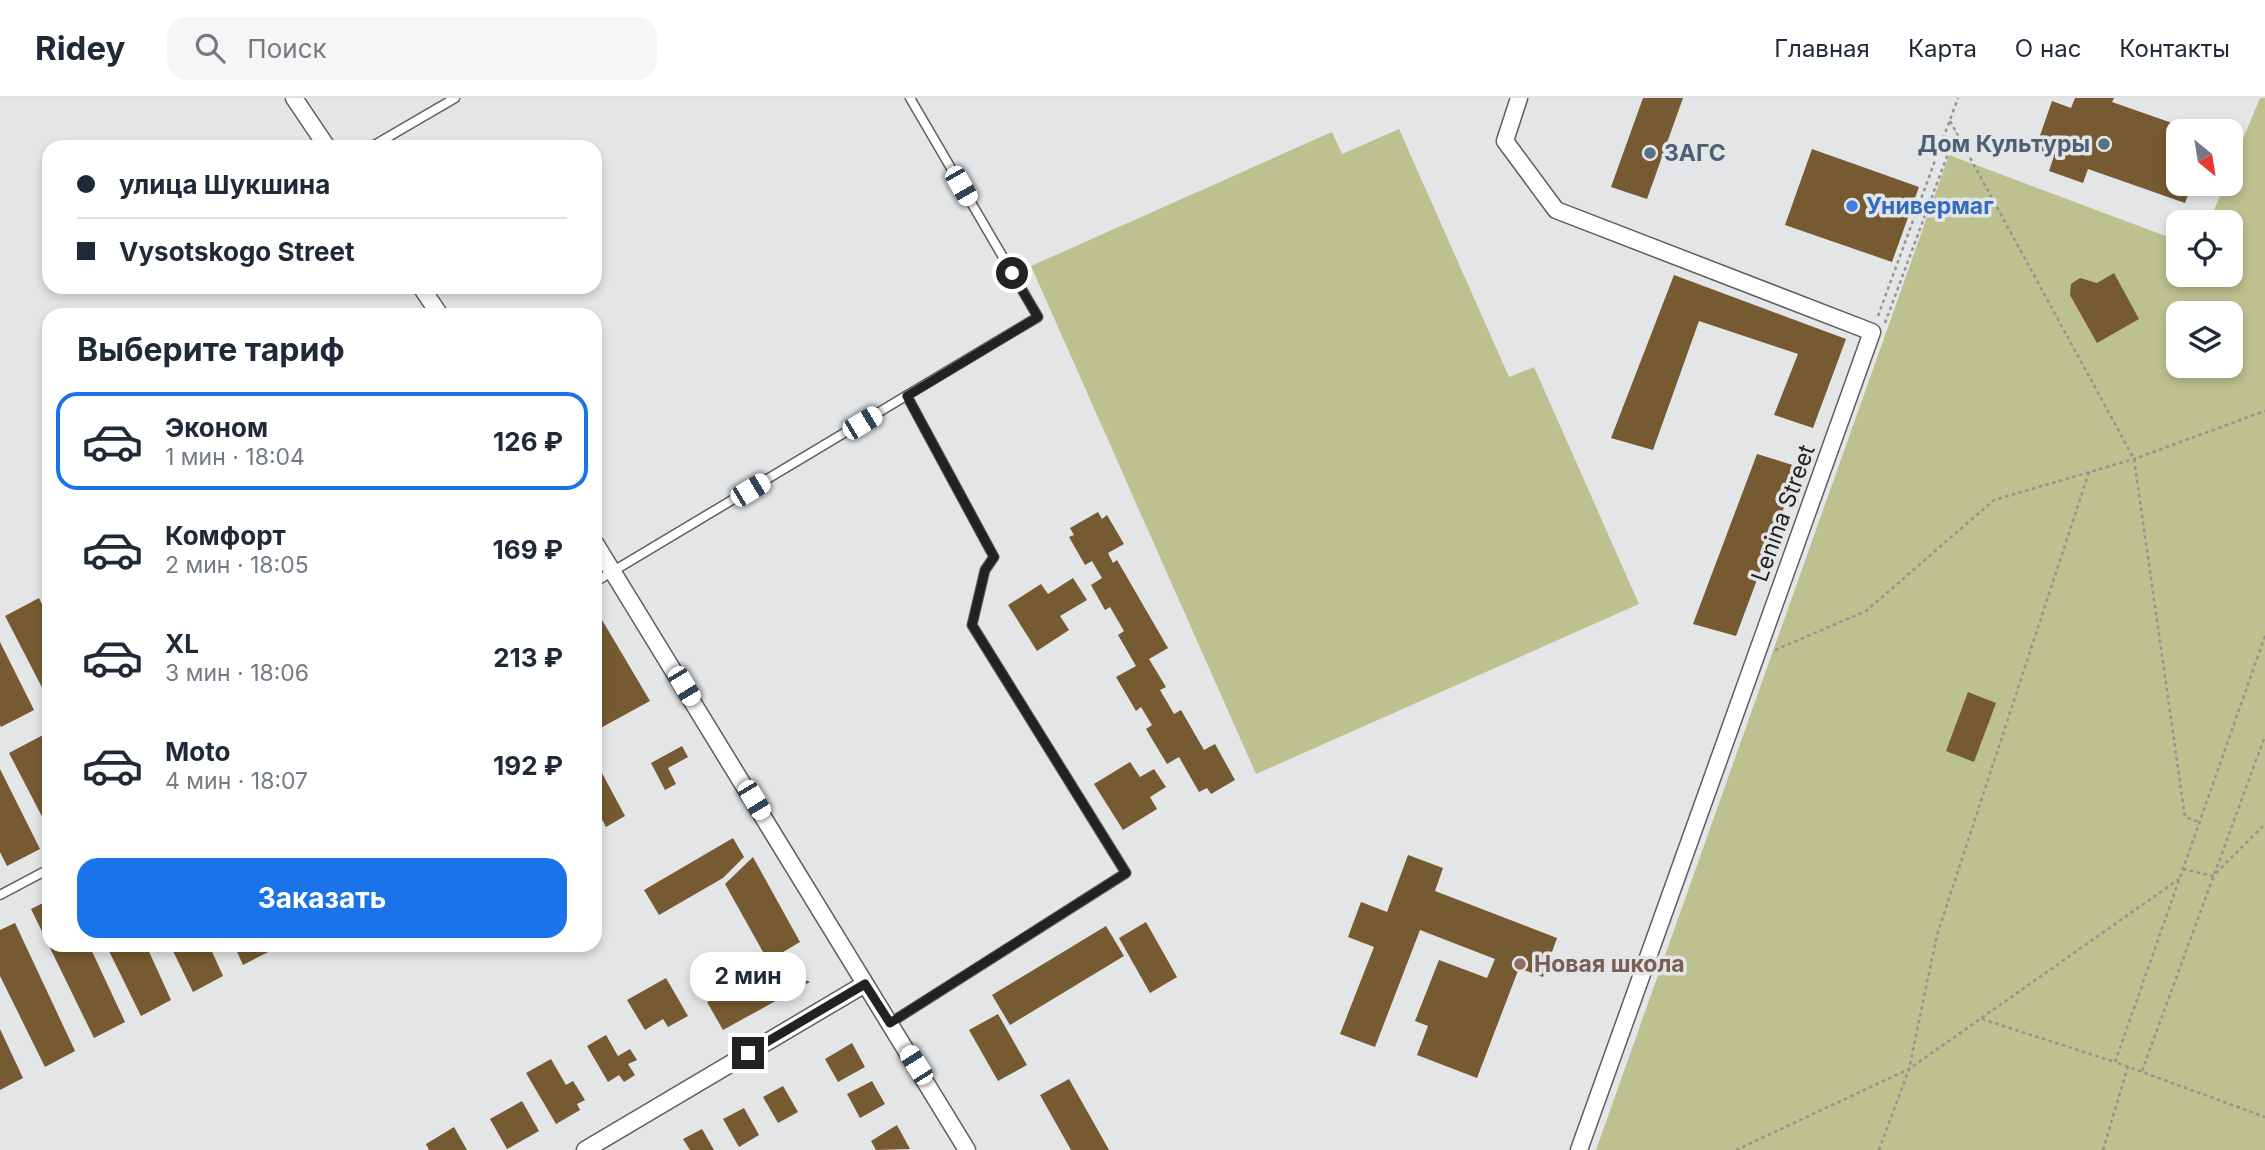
<!DOCTYPE html>
<html lang="ru">
<meta charset="utf-8">
<style>
body{margin:0;font-family:Inter,sans-serif;background:#f6f6f7;color:#1f2937;height:100vh;display:flex;flex-direction:column;font-size:26px;white-space:nowrap}
*{box-sizing:border-box;margin:0}
p{font-size:23px;color:#747a83}
.icon{flex:none;width:38px;height:38px;fill:none;stroke:currentColor;stroke-width:2;stroke-linecap:round;stroke-linejoin:round}
.map{position:relative;flex:1;overflow:hidden}
.panel{position:absolute;left:42px;top:210px;width:560px;height:644px;display:flex;flex-direction:column;background:#fff;border-radius:21px;box-shadow:0 4px 10px #0003}
.panel>*{flex:none}
.guide{position:absolute;left:42px;top:42px;width:560px;height:154px;border-radius:21px;box-shadow:0 4px 10px #0003;display:grid;align-content:center;height:154px;padding:0 35px;background:#fff}
.needle{width:46px;rotate:150deg}
.controls{position:absolute;left:2166px;top:21px;display:grid;gap:14px}
.controls a{display:grid;place-items:center;width:77px;height:77px;border-radius:14px;background:#fff;box-shadow:0 4px 10px #0003;font-size:35px}
.end{position:absolute;width:32px;height:32px;margin:-16px;border:9px solid #222;background:#fff;box-shadow:0 0 0 4px #fff}
.from{border-radius:50%}
.bubble{position:absolute;height:49px;border-radius:21px;background:#fff;box-shadow:0 4px 10px #0003;font-size:23px;font-weight:700;line-height:49px;text-align:center}
.car{position:absolute;width:21px;height:42px;margin:-21px -10px;border-radius:9px;box-shadow:0 0 5px 2px #0007;background:linear-gradient(#fff 24%,#345 0 40%,#fff 0 76%,#345 0 86%,#fff 0)}
.guide b{display:flex;align-items:center;gap:24px;height:66px;font-size:26px}
.guide b+b{border-top:2px solid #e0e1e3}
.guide i{width:18px;height:18px;background:#1f2937}
ul{padding:0;list-style:none}
li{display:flex;align-items:center;gap:21px;height:98px;margin:0 14px 10px;padding:0 21px;border:4px solid transparent;border-radius:21px}
li div{flex:1}
li b{display:block;font-size:26px}
li em{font-style:normal;font-weight:700}
li.active{border-color:#1a73e8}
li>.icon{width:63px;height:63px;stroke-width:1.5}
h2{padding:0 35px;font-size:32px;line-height:84px}
.button{display:flex;gap:14px;margin-top:auto;padding:14px 35px}
.button a{flex:1;height:80px;border-radius:21px;background:#1a73e8;color:#fff;font-size:28px;font-weight:700;line-height:80px;text-align:center}
header{display:flex;align-items:center;gap:42px;box-sizing:border-box;height:98px;padding:0 35px;background:#fff;border-bottom:2px solid #e0e1e3}
header strong{font-size:33px}
nav{display:flex;gap:38px;margin-inline-start:auto;font-size:24px}
.search{width:490px;height:63px;background:#f6f6f7;display:flex;align-items:center;gap:18px;box-sizing:border-box;padding:0 24px;border-radius:21px;color:#747a83;font-size:26px}
.map>svg:first-child{display:block}
.green{fill:#bdc18f;fill-rule:evenodd}
.building{fill:#765a31}
.lines{fill:none;stroke-linecap:round;stroke-linejoin:round}
.lane-casing{stroke:#5e5e5f;stroke-width:11}
.street-casing{stroke:#5e5e5f;stroke-width:19}
.path{stroke:#939494;stroke-width:2.5;stroke-dasharray:3.5 3.5;stroke-linecap:butt}
.lane{stroke:#fff;stroke-width:8}
.street{stroke:#fff;stroke-width:16}
.route{stroke:#222;stroke-width:9}
.service-dot{fill:#5c6f8a;stroke:#e4e5e6;stroke-width:2.5}
.shop-dot{fill:#3f7fe0;stroke:#e4e5e6;stroke-width:2.5}
.education-dot{fill:#8d6e63;stroke:#e4e5e6;stroke-width:2.5}
.labels{text-anchor:middle;dominant-baseline:central;stroke-width:7;stroke-linejoin:round;paint-order:stroke}
.service-label{font-size:23px;font-weight:bold;fill:#4e5e75;stroke:#e4e5e6;text-anchor:end}
.shop-label{font-size:23px;font-weight:bold;fill:#366cbe;stroke:#e4e5e6;text-anchor:start}
.street-label{font-size:23px;fill:#222;stroke:#e4e5e6}
.education-label{font-size:23px;font-weight:bold;fill:#785e54;stroke:#e4e5e6;text-anchor:start}
</style>
<header>
<strong>Ridey</strong>
<div class="search"><svg class="icon" aria-label="search" viewBox="0 0 24 24"><circle cx="10" cy="10" r="6"/><path d="M15 15l6 6"/></svg>Поиск</div>
<nav><a>Главная</a><a>Карта</a><a>О нас</a><a>Контакты</a></nav>
</header>
<div class="map">
<svg width="2265" height="1052" viewBox="0 0 2265 1052">
<rect width="100%" height="100%" fill="#e4e5e6"/>
<g class="green">
<path d="M2260,0H2265V1052H1596L1949,57L2179,143V177H2231V124H2209L2225,86H2231V70ZM2179,215H2231V268H2179Z"/>
<path d="M1399,31L1509,279L1534,269L1639,506L1256,676L1031,168L1332,34L1342,56Z"/>
</g>
<g class="building">
<path d="M1643,0H1683L1647,101L1611,89Z"/>
<path d="M2075,0H2114L2112,4L2195,33H2179V86H2192L2185,105L2088,71L2083,85L2049,73L2054,58L2035,52L2052,3L2071,10Z"/>
<path d="M1812,51L1919,89L1892,164L1785,127Z"/>
<path d="M2114,175L2139,221L2097,245L2070,197L2071,186L2080,180L2097,185Z"/>
<path d="M1674,177L1846,241L1813,330L1774,317L1798,256L1699,223L1653,352L1611,340Z"/>
<path d="M1757,356L1799,369L1736,538L1693,526Z"/>
<path d="M1098,414L1102,421L1107,417L1124,446L1108,455L1113,465L1117,462L1168,550L1149,561L1166,589L1160,592L1174,616L1181,612L1204,652L1215,646L1235,682L1211,696L1207,690L1199,694L1179,659L1167,666L1146,631L1152,627L1141,609L1136,613L1116,579L1136,568L1118,537L1124,533L1110,509L1105,512L1091,487L1102,480L1092,463L1085,467L1069,439L1074,437L1070,430Z"/>
<path d="M1073,480L1087,502L1060,518L1069,532L1037,553L1008,507L1041,486L1048,496Z"/>
<path d="M39,500L49,521V603L5,518Z"/>
<path d="M595,510L650,603L595,633Z"/>
<path d="M0,544L34,612L1,629L0,627Z"/>
<path d="M1968,594L1996,605L1974,664L1946,653Z"/>
<path d="M43,637L49,649V732L9,655Z"/>
<path d="M682,648L688,659L668,670L676,686L665,692L651,665Z"/>
<path d="M595,662L625,718L606,729L595,708Z"/>
<path d="M1130,664L1140,679L1154,671L1166,689L1150,699L1157,711L1123,732L1094,686Z"/>
<path d="M0,671L40,751L7,768L0,754Z"/>
<path d="M733,740L744,759L723,780L659,817L644,792Z"/>
<path d="M1408,757L1443,770L1435,793L1557,840L1543,879L1519,870L1477,980L1417,957L1428,928L1415,923L1439,862L1487,880L1495,861L1420,832L1375,949L1340,936L1374,849L1348,839L1361,804L1387,814Z"/>
<path d="M753,759L800,844L768,863L725,786Z"/>
<path d="M49,802V847H89L125,924L94,940L31,811Z"/>
<path d="M1146,824L1177,879L1150,895L1119,840Z"/>
<path d="M15,825L75,953L45,969L0,878V832Z"/>
<path d="M1106,828L1124,858L1010,927L992,897Z"/>
<path d="M106,847H146L171,902L141,918Z"/>
<path d="M170,847H209L223,878L193,894Z"/>
<path d="M234,847H272L274,851L243,867Z"/>
<path d="M773,868L810,884L723,932L707,904Z"/>
<path d="M666,880L688,918L668,929L663,921L645,932L627,902Z"/>
<path d="M998,916L1027,967L998,983L969,932Z"/>
<path d="M0,931L23,980L0,992Z"/>
<path d="M606,937L618,958L630,951L637,962L628,966L635,977L624,984L619,977L608,984L587,948Z"/>
<path d="M852,945L865,969L838,984L825,961Z"/>
<path d="M551,961L566,987L573,983L585,1002L577,1006L580,1012L556,1026L526,975Z"/>
<path d="M1069,981L1109,1052H1071L1040,997Z"/>
<path d="M872,983L885,1006L860,1020L847,996Z"/>
<path d="M783,988L798,1014L778,1025L763,999Z"/>
<path d="M522,1003L539,1033L507,1051L490,1021Z"/>
<path d="M744,1010L759,1037L739,1049L723,1021Z"/>
<path d="M897,1027L910,1051L876,1052L871,1043Z"/>
<path d="M454,1029L467,1052H429L426,1046Z"/>
<path d="M702,1031L714,1052H690L683,1041Z"/>
</g>
<g class="lines">
<g class="lane-casing">
<g id="lane">
<path d="M371,49L455,0"/>
<path d="M595,484L1038,219L910,0"/>
<path d="M0,797L49,771"/>
<path d="M890,925L1126,775L972,527L985,472L994,459L907,298"/>
</g>
</g>
<g class="street-casing">
<g id="street">
<path d="M294,0L327,49"/>
<path d="M1519,0L1505,43L1556,112L1872,234L1579,1052"/>
<path d="M421,189L440,217"/>
<path d="M595,445L967,1052"/>
<path d="M585,1052L865,886"/>
</g>
</g>
<g class="path">
<path d="M1950,23L2134,361L2185,719L2199,724"/>
<path d="M1878,218L1958,0"/>
<path d="M1885,225L1956,34"/>
<path d="M2265,538L2115,964L2265,1019"/>
<path d="M1775,552L1866,513L1994,402L2134,361L2265,313"/>
<path d="M2183,771L2213,778L2265,726"/>
<path d="M1982,921L2115,964"/>
<path d="M2142,973L2265,638"/>
<path d="M1736,1052L1909,971L2179,781"/>
<path d="M1879,1052L1909,971L1937,837L2089,374"/>
<path d="M2103,1052L2128,968"/>
</g>
<use href="#lane" class="lane"/>
<use href="#street" class="street"/>
</g>
<g class="lines">
<path class="route" d="M748,955L865,886L890,925L1126,775L972,527L985,472L994,459L907,298L1038,219L1012,175"/>
</g>
<g class="service-dot">
<circle cx="2104" cy="46" r="7"/>
<circle cx="1650" cy="55" r="7"/>
</g>
<circle class="shop-dot" cx="1852" cy="108" r="7"/>
<circle class="education-dot" cx="1520" cy="866" r="7"/>
<g class="labels">
<g class="service-label">
<text x="2090" y="46">Дом Культуры</text>
<text x="1664" y="55" text-anchor="start">ЗАГС</text>
</g>
<g class="shop-label">
<text x="1866" y="108">Универмаг</text>
</g>
<g class="street-label">
<text transform="translate(1783 415) rotate(-70)">Lenina Street</text>
</g>
<g class="education-label">
<text x="1534" y="866">Новая школа</text>
</g>
</g>
</svg>
<div class="controls">
<a><svg class="needle" viewBox="-14 -14 28 28"><path d="M0-13l5 13h-10z" fill="#e53935"/><path d="M0 13l5-13h-10z" fill="#747a83"/></svg></a>
<a><svg class="icon" aria-label="locate" viewBox="0 0 24 24"><circle cx="12" cy="12" r="6"/><path d="M12 2v4M12 18v4M2 12h4M18 12h4"/></svg></a>
<a><svg class="icon" aria-label="layers" viewBox="0 0 24 24"><path d="M12 4l9 5-9 5-9-5zM3 14l9 5 9-5"/></svg></a>
</div>
<i class="end from" style="left:1012px;top:175px"></i>
<i class="end" style="left:748px;top:955px"></i>
<div class="bubble" style="left:690px;top:854px;width:116px">2 мин</div>
<i class="car" style="left:961px;top:88px;rotate:150deg"></i>
<i class="car" style="left:862px;top:325px;rotate:59deg"></i>
<i class="car" style="left:750px;top:392px;rotate:59deg"></i>
<i class="car" style="left:684px;top:588px;rotate:149deg"></i>
<i class="car" style="left:754px;top:702px;rotate:149deg"></i>
<i class="car" style="left:916px;top:967px;rotate:328deg"></i>
<div class="guide">
<b><i class="from"></i>улица Шукшина</b>
<b><i></i>Vysotskogo Street</b>
</div>
<section class="panel">
<h2>Выберите тариф</h2>
<ul>
<li class="active"><svg class="icon" aria-label="car" viewBox="0 0 24 24"><path d="M5 17H2v-5l4-1 3-4h7l3 4 3 1v5h-3M9 17h6M6 11h13"/><circle cx="7" cy="17" r="2"/><circle cx="17" cy="17" r="2"/></svg><div><b>Эконом</b><p>1 мин · 18:04</p></div><em>126 ₽</em></li>
<li><svg class="icon" aria-label="car" viewBox="0 0 24 24"><path d="M5 17H2v-5l4-1 3-4h7l3 4 3 1v5h-3M9 17h6M6 11h13"/><circle cx="7" cy="17" r="2"/><circle cx="17" cy="17" r="2"/></svg><div><b>Комфорт</b><p>2 мин · 18:05</p></div><em>169 ₽</em></li>
<li><svg class="icon" aria-label="car" viewBox="0 0 24 24"><path d="M5 17H2v-5l4-1 3-4h7l3 4 3 1v5h-3M9 17h6M6 11h13"/><circle cx="7" cy="17" r="2"/><circle cx="17" cy="17" r="2"/></svg><div><b>XL</b><p>3 мин · 18:06</p></div><em>213 ₽</em></li>
<li><svg class="icon" aria-label="car" viewBox="0 0 24 24"><path d="M5 17H2v-5l4-1 3-4h7l3 4 3 1v5h-3M9 17h6M6 11h13"/><circle cx="7" cy="17" r="2"/><circle cx="17" cy="17" r="2"/></svg><div><b>Moto</b><p>4 мин · 18:07</p></div><em>192 ₽</em></li>
</ul>
<div class="button"><a>Заказать</a></div>
</section>
</div>
